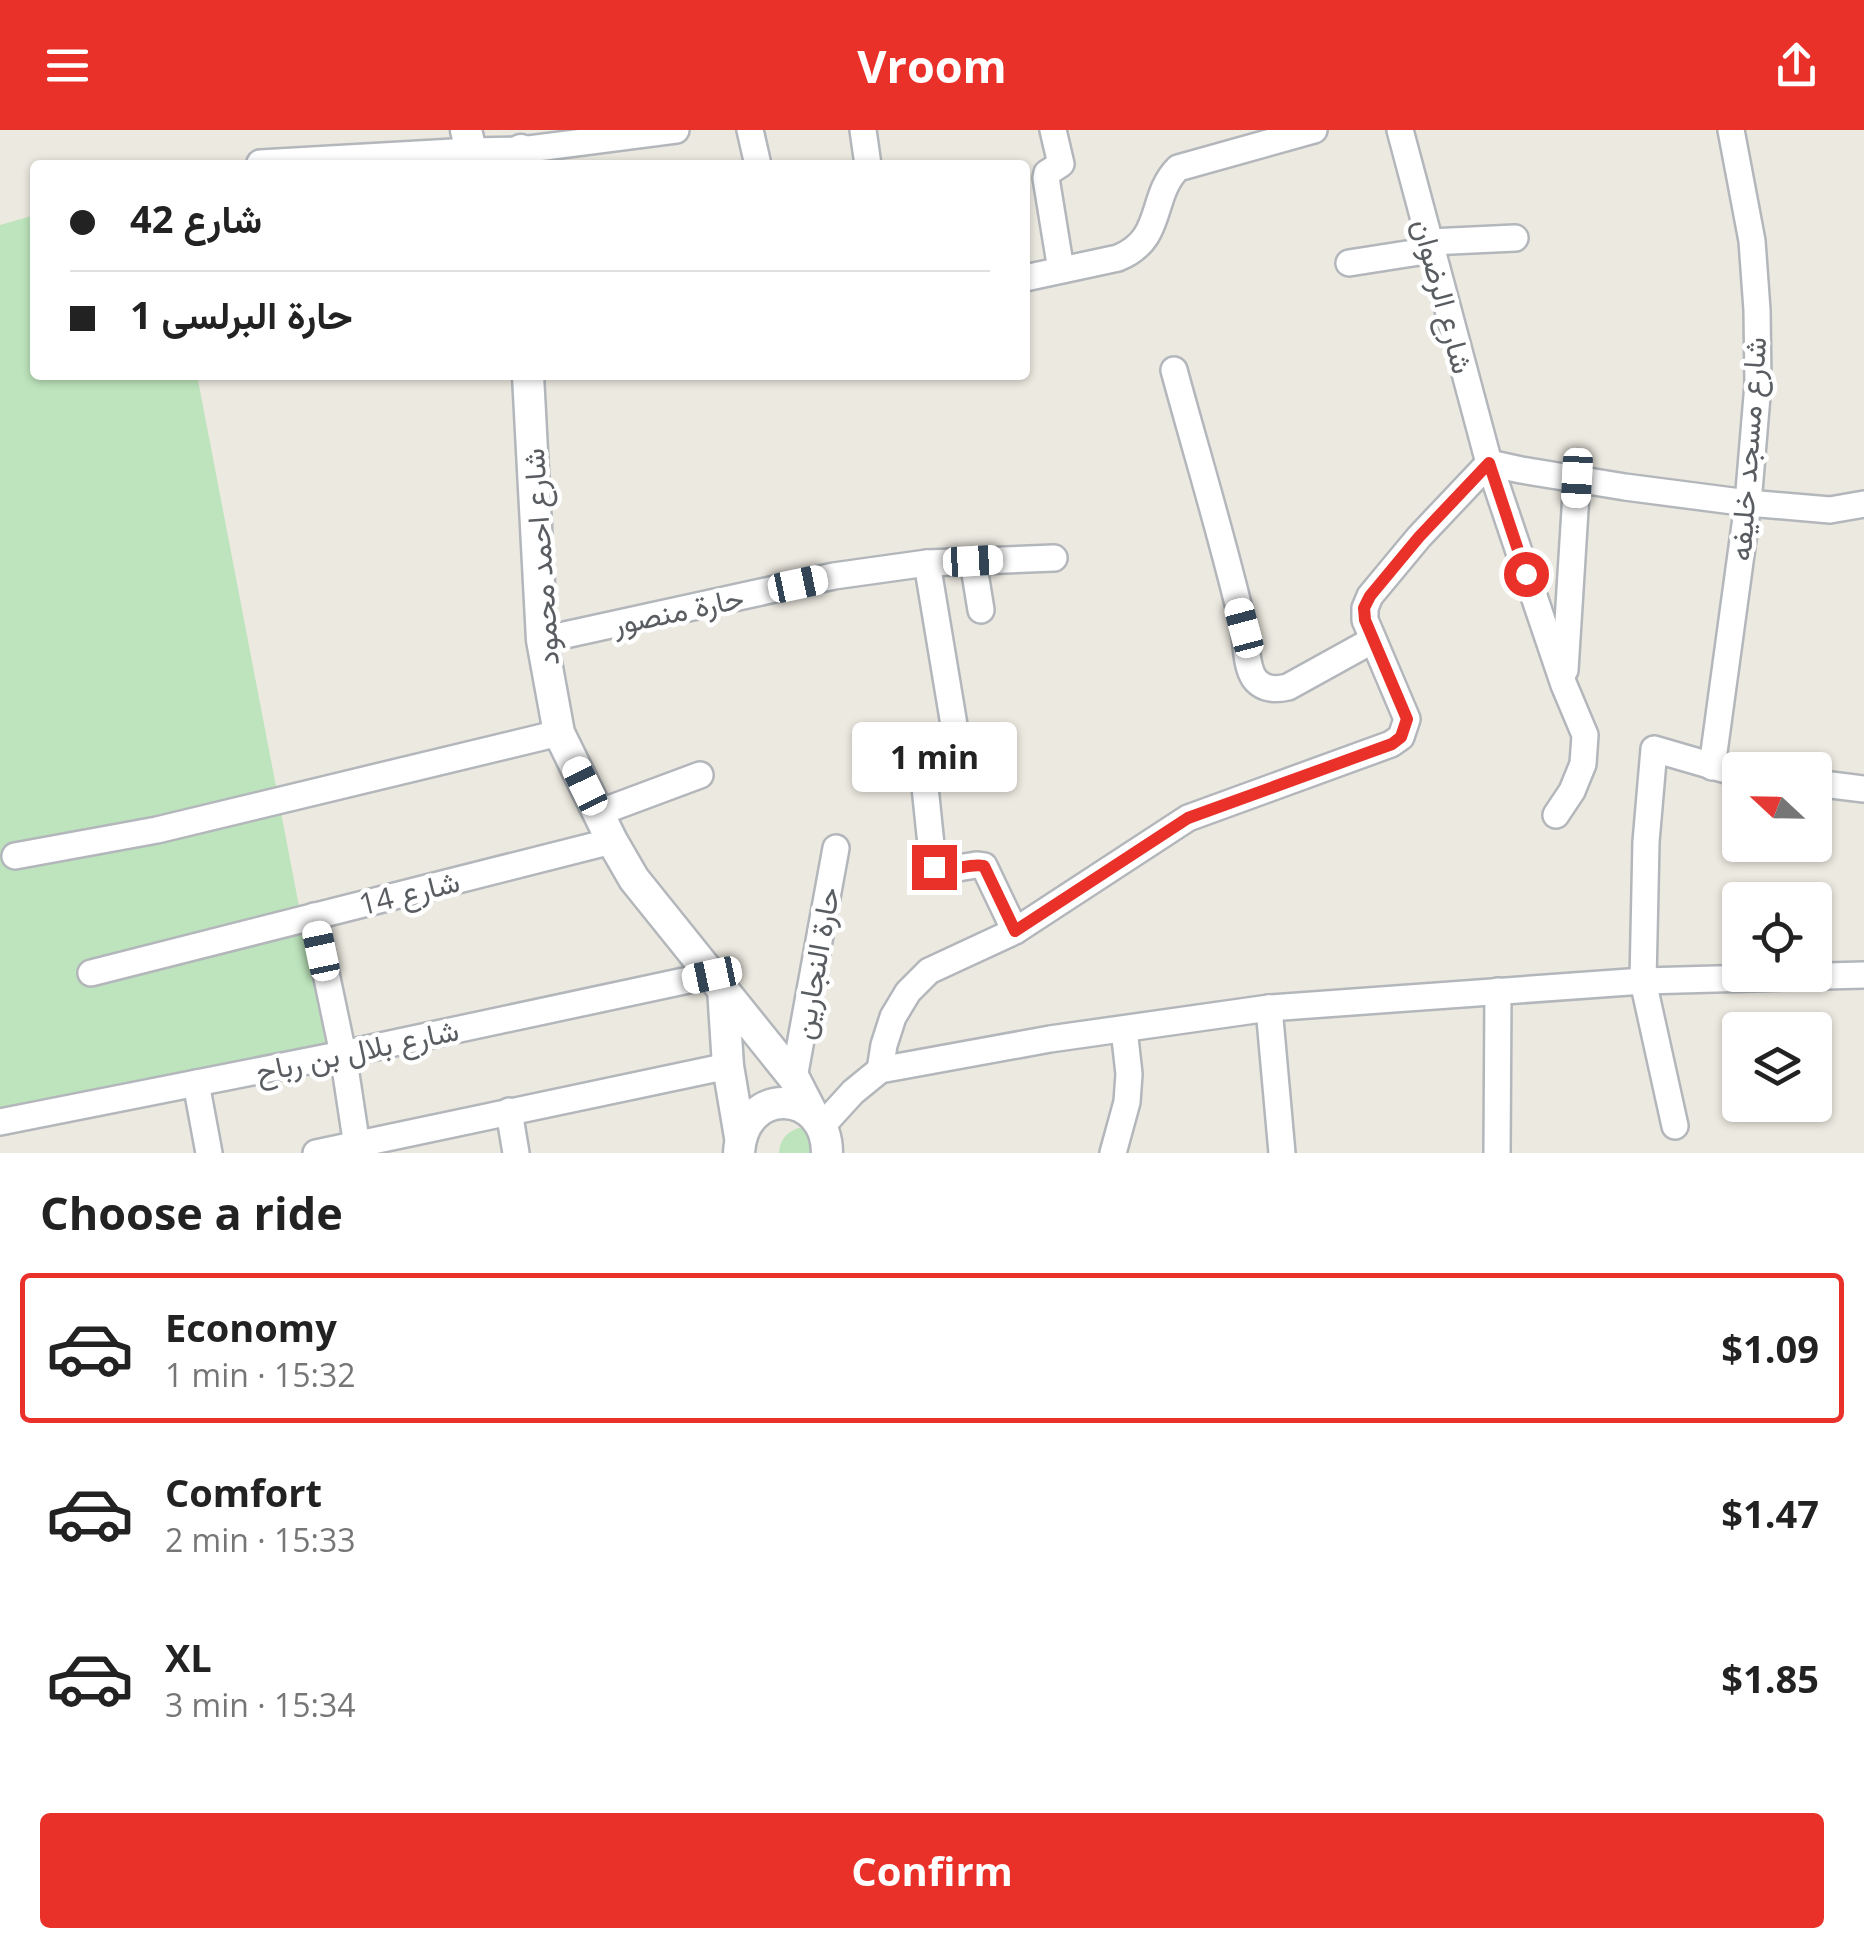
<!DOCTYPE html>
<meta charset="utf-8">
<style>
body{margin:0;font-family:"Open Sans",Vazirmatn,sans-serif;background:#f6f6f6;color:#222;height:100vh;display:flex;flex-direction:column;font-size:38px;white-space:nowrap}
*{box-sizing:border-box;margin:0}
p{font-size:32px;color:#767676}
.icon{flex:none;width:55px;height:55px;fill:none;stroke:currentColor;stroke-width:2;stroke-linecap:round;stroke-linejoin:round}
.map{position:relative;height:1023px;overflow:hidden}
.drawer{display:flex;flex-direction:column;background:#fff;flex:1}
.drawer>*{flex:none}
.banner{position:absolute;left:30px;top:30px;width:1000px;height:220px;border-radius:10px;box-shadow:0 2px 8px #0004;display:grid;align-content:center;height:220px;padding:0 40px;background:#fff}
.needle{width:65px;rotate:292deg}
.fabs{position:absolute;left:1722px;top:622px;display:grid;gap:20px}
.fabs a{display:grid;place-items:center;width:110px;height:110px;border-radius:10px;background:#fff;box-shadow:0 2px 8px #0004;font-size:50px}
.end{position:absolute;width:45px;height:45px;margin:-22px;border:12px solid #e93029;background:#fff;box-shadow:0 0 0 5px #fff}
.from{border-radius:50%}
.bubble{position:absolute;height:70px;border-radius:10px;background:#fff;box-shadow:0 2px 8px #0004;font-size:32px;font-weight:700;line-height:70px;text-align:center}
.car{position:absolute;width:30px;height:60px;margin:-30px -15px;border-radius:12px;box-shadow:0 0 8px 2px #0007;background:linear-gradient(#fff 24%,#345 0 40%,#fff 0 76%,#345 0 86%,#fff 0)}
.banner b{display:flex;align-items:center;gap:35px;height:95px;font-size:38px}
.banner b+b{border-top:2px solid #e0e0e0}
.banner i{width:25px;height:25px;background:#222}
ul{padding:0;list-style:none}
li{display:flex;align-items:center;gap:30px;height:150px;margin:0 20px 15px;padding:0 20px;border:5px solid transparent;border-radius:10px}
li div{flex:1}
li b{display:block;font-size:38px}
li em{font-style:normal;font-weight:700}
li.active{border-color:#e93029}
li>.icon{width:90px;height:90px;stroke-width:1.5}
h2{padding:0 40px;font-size:45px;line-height:120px}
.button{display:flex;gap:20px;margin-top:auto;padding:20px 40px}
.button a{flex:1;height:115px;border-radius:10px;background:#e93029;color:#fff;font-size:40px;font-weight:700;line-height:115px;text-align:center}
header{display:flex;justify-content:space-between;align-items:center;height:130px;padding:0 40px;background:#e93029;color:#fff;font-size:45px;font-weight:700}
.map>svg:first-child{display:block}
.green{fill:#bde4bc}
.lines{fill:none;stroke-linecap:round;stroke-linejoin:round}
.minor-casing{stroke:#b3b7bb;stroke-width:30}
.tertiary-casing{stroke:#b3b7bb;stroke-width:35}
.minor{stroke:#fff;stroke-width:25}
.tertiary{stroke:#fff;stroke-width:30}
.route{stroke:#e93029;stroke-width:12}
.labels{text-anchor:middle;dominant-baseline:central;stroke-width:9;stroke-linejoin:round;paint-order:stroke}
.street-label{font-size:30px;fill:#595d61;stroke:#fff}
</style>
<header><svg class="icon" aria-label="menu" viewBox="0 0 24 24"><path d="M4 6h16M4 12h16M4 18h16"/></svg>Vroom<svg class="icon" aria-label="share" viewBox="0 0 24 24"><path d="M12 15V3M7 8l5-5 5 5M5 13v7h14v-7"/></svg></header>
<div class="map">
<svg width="1864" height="1023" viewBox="0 0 1864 1023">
<rect width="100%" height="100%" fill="#ece9e0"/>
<g class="green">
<path d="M35,85V245H197L327,922L0,984V95Z"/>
<path d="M798,998L811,999L825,1023H779C780,1009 786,1003 798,998Z"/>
</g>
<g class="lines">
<g class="minor-casing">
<g id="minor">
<path d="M750,0L758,35"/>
<path d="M863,0L868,35"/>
<path d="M1053,0L1061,34L1047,43L1046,48L1061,140"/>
<path d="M1400,0L1489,333L1564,555L1585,605L1583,634L1572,661L1556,685"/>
<path d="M260,33L471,21L521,20L676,0"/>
<path d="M1430,112L1515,108"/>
<path d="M1349,133L1432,120"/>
<path d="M1025,148L1118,128C1165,109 1149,67 1178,38L1314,0"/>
<path d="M1174,240C1197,325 1223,409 1243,495C1247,511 1245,534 1254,548C1263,560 1275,560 1288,557L1373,510"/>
<path d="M1489,333L1521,340L1625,357L1748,373L1830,380L1864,374"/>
<path d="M973,431L981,480"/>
<path d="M927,433L956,607L954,614L928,620L922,628L933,734L940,741L976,735L984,736L1015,801"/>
<path d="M542,510L834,446L927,433L1054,428"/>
<path d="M1565,540L1577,348"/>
<path d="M1712,637L1748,373L1758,254L1757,180L1752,111L1731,0"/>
<path d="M1815,653L1864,659"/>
<path d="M598,683L700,645"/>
<path d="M15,726L157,700L559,603"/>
<path d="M314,786L343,924L358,1023"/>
<path d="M91,843L612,711"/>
<path d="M1269,878L1282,1023"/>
<path d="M880,940L884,915L893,887L908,862L929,841L1015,801L1188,688L1391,614L1401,607L1407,589L1365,490V478L1370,466L1419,407L1489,333"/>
<path d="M794,948L836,718"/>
<path d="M196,953L209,1023"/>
<path d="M509,981L516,1023"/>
<path d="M0,992L343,924L712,845"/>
<path d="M822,996L853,962L880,940L1050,909L1269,878L1643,851L1864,845"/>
<path d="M1675,996L1643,851L1646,712L1654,619L1740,644"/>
<path d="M316,1023L728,936"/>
<path d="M1113,1023L1127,972L1129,944L1124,899"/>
<path d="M1497,1023L1498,861"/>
</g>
</g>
<g class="tertiary-casing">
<g id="tertiary">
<path d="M466,0L471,21"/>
<path d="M521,20L522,35"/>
<path d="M528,245L542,510L559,603L612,711L634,749L794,948L812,983"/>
<path d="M723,858L728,936L740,1007"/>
<path d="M739,1023C743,954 827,959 827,1023"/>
</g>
</g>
<use href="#minor" class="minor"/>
<use href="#tertiary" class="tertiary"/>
</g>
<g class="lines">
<path class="route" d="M934,737C949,745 968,732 984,736L1015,801L1188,688L1392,614L1401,607L1407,589L1365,490L1364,478L1370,466L1419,407L1489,333L1526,444"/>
</g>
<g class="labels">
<g class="street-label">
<text transform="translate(1444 166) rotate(75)">شارع الرضوان</text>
<text transform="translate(1747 319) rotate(-86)">شارع مسجد خليفه</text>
<text transform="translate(540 427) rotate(-94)">شارع احمد محمود</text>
<text transform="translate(678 480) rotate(-12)">حارة منصور</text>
<text transform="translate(409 762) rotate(-14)">شارع 14</text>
<text transform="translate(815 833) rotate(-80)">حارة النجارين</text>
<text transform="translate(357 920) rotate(-12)">شارع بلال بن رباح</text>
</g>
</g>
</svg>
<div class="fabs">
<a><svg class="needle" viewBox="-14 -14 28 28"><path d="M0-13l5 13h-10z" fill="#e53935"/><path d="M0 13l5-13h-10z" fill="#767676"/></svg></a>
<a><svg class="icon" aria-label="locate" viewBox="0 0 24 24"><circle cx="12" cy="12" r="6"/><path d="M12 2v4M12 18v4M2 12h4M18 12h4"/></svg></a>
<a><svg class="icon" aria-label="layers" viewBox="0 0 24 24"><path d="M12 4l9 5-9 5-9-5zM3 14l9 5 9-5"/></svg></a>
</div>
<i class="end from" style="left:1526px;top:444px"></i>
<i class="end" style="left:934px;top:737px"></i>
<div class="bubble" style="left:852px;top:592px;width:165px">1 min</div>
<i class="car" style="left:1577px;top:348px;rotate:183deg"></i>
<i class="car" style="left:973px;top:431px;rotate:87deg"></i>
<i class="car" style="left:798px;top:454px;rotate:78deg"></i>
<i class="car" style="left:1244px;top:498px;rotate:345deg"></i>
<i class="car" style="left:585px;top:656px;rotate:334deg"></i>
<i class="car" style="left:321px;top:821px;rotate:348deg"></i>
<i class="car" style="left:712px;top:845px;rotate:258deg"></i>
<div class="banner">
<b><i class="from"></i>شارع 42</b>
<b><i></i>حارة البرلسى 1</b>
</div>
</div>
<section class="drawer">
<h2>Choose a ride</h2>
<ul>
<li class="active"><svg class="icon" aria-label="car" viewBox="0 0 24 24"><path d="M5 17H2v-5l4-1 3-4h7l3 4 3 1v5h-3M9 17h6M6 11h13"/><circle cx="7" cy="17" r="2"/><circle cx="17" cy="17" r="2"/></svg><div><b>Economy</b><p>1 min · 15:32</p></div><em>$1.09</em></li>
<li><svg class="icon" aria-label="car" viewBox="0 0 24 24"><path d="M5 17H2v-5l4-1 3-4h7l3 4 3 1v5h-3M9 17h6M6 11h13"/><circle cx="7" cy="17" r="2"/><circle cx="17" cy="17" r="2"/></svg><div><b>Comfort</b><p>2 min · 15:33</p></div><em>$1.47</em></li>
<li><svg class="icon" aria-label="car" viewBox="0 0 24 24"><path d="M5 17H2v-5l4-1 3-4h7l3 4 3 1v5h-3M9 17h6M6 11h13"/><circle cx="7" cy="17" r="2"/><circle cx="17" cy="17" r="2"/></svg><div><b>XL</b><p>3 min · 15:34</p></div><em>$1.85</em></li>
</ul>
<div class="button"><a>Confirm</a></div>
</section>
